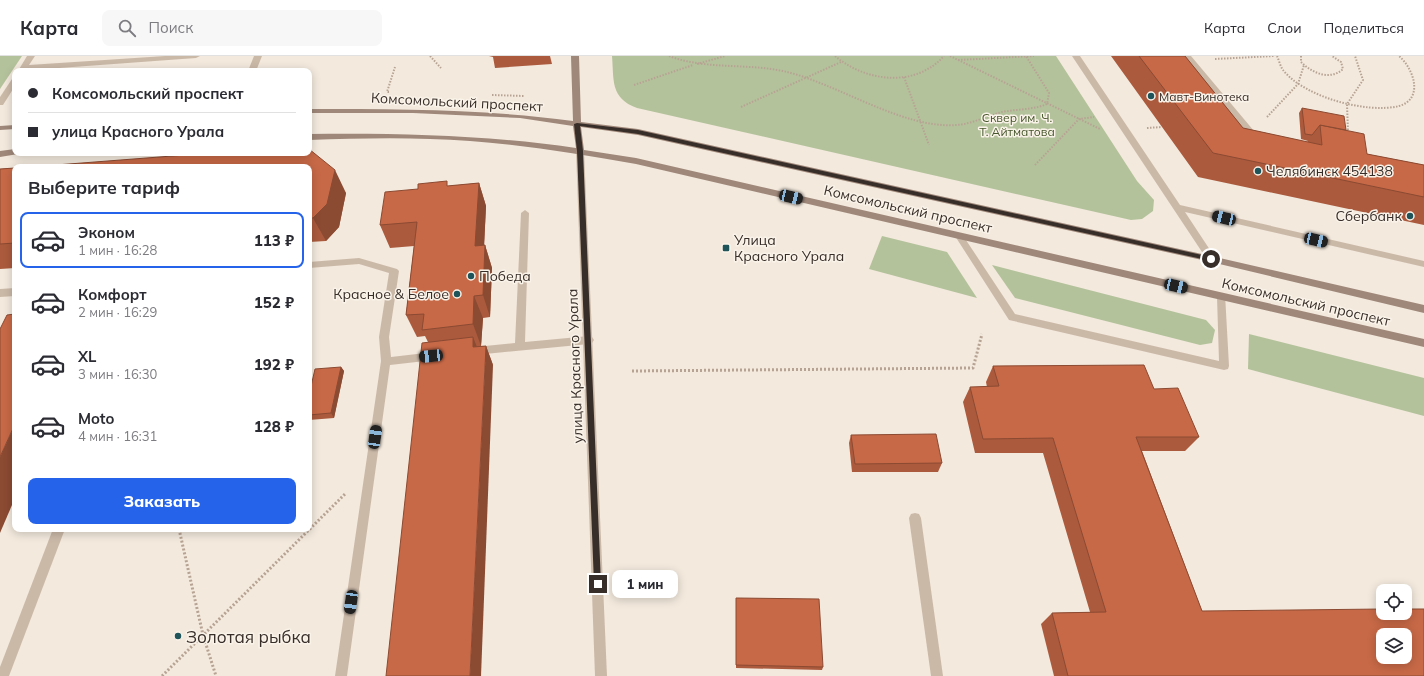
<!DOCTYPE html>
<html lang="ru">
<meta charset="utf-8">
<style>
body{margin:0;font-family:Mulish,sans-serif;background:#f7f7f7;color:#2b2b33;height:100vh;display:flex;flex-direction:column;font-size:15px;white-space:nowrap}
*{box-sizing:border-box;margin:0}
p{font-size:13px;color:#7c7c81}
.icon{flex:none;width:22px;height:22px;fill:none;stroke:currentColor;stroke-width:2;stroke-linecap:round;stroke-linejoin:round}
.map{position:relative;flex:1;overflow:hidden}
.sheet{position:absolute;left:12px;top:108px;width:300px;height:368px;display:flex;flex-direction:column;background:#fff;border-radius:8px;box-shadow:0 2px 10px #0003}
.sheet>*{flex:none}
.hud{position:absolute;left:12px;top:12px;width:300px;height:88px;border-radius:8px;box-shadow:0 2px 10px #0003;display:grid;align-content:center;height:88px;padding:0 16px;background:#fff}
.controls{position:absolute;left:1376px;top:528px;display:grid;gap:8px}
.controls a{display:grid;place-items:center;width:36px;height:36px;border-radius:8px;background:#fff;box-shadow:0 2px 10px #0003;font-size:20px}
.end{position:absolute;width:18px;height:18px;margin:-9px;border:5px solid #382e29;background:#fff;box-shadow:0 0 0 2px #fff}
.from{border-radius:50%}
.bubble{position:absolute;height:28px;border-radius:8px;background:#fff;box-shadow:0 2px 10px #0003;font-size:13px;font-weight:800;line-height:28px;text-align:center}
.car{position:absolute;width:12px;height:24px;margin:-12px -6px;border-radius:5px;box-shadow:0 0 3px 1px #0007;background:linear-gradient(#222 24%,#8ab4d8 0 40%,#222 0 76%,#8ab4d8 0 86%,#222 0)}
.hud b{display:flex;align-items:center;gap:14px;height:38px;font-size:15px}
.hud b+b{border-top:1px solid #e1e1e2}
.hud i{width:10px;height:10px;background:#2b2b33}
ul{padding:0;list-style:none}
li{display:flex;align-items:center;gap:12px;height:56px;margin:0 8px 6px;padding:0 8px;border:2px solid transparent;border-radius:8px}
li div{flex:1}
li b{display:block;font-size:15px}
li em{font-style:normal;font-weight:800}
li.current{border-color:#2563eb}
li>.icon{width:36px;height:36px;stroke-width:1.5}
h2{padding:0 16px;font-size:18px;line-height:48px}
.primary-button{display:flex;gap:8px;margin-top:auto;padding:8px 16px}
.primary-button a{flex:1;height:46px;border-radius:8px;background:#2563eb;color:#fff;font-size:16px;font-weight:800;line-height:46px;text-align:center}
header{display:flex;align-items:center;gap:24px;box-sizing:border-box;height:56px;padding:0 20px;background:#fff;border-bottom:1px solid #e1e1e2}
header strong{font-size:19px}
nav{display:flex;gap:22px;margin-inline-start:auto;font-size:14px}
.search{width:280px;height:36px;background:#f7f7f7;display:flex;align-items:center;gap:10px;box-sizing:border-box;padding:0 14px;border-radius:8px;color:#7c7c81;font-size:15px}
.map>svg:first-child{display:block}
.green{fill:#b4c29c}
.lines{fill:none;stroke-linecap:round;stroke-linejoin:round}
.path-far1{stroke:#b7a393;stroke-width:2;stroke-dasharray:1.5 1.5;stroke-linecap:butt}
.path{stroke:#b7a393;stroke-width:3;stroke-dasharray:2 2;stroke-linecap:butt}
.lane{fill:#cbb9a8;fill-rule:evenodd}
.street{fill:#cbb9a8;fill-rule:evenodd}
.secondary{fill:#9f887a;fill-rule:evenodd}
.wall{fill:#ab5a3d}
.shaded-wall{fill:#8b4a32}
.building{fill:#c76947;stroke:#8b4a32;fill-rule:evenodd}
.route{fill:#382e29}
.poi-dot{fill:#1e545a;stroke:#faf3e9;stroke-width:1.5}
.labels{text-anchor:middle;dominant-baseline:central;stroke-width:3;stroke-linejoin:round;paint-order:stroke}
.far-poi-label{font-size:12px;fill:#382e29;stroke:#faf3e9;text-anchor:start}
.far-park-label{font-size:12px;fill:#46562c;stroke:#faf3e9}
.street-label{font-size:14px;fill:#382e29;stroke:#faf3e9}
.poi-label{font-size:14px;fill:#382e29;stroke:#faf3e9;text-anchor:start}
.near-poi-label{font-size:17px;fill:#382e29;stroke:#faf3e9;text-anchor:start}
</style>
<header>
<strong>Карта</strong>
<div class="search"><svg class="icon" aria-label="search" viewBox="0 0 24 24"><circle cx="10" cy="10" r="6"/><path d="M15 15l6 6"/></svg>Поиск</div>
<nav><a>Карта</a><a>Слои</a><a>Поделиться</a></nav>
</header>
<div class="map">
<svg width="1424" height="620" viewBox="0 0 1424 620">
<rect width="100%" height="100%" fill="#f3e9dd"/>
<g class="green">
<path d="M0,0H22L0,33Z"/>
<path d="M612,0H1056L1137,125L1154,144L1153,155L1142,163L1131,164L637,52C610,42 614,24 612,0Z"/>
<path d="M882,180L947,196L977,242L869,213Z"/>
<path d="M992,209L1206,264L1215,274L1212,287L1200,289L1015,242Z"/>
<path d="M1249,278L1424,322V360L1248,313Z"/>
</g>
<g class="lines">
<g class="path-far1">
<path d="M430,0L441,12"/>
<path d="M669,0C706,14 745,7 783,15C837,27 902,73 956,69C972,68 987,60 1002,56C1017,53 1033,54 1047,48L1049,37L1026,0"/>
<path d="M835,0C866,26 915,32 944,0"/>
<path d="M950,0L1100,73"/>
<path d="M1277,0C1279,4 1280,10 1283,14C1304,41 1367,58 1399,50C1424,43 1414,13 1399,0"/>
<path d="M1301,0V6C1312,17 1330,25 1343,13L1341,6L1332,0"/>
<path d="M1215,3L1274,0"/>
<path d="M958,4L1034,0"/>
<path d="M697,8L725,0"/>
<path d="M904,21L929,89"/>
<path d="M634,29L693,9"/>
<path d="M389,36H387L395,11"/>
<path d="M492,39L524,40"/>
<path d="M741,51L841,6"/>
<path d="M1267,61L1298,28L1304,9"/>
<path d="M1147,72L1162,71"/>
<path d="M1348,77L1347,48L1363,24L1355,0"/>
<path d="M1035,109L1079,63L1094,61"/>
</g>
<g class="path">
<path d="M632,315L973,312L982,278"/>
<path d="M179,473L203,579L216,620"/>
<path d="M162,620L345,438"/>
</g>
<g class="lane">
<path d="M27,0H35L29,9L165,0H200L196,2L18,15Z"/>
<path d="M254,0H262L256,15H248Z"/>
<path d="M1072,0H1080L1180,149L1424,205V211L1185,156L1216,203L1214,205H1208Z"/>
<path d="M1183,0H1191L1254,75L1263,77V81L1248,79Z"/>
<path d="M12,23H15V30L3,49H0V41Z"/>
<path d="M525,154L529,157L525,286L589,280L592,281L594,284L592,287L589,288L475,299L472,298L470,295L472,292L475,291L515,287L521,157Z"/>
<path d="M959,177L962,178L1015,258L1219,305L1217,241L1222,237L1225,238L1229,310L1228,313L1224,314L1009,264L955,180Z"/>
<path d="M359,202L397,213L399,215L389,281L391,301L434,296L438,297L439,300L438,303L434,304L390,309L347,620H335L381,305L379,281L389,217L359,208L309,212V206Z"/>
<path d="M15,232V240L0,241V233Z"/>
<path d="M915,457L919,458L921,462L943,620H931L909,462L911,458Z"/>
<path d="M53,473H65L9,620H0V611Z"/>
</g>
<path class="street" d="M580,92L584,95L607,620H595L576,95Z"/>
<g class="secondary">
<path d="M571,0H579L581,66L638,73L1211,200L1424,249V257L1211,206L638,79L581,71L584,94L636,102L1424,283V291L636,108C581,98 526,89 470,85C417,81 363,82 309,84V78C399,77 486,79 576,92L573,70L520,62L413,57H309V53C398,53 485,53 573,65Z"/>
<path d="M15,69V73L0,74V70Z"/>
<path d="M15,93V97L18,98L0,101V95Z"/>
</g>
</g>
<g class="wall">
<path d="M489,0H550L552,8L495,12L493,1Z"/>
<path d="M1111,0H1185L1243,72L1307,86L1308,85L1301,83L1299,57L1302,52L1346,74L1367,98L1424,109V169L1198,121Z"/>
<path d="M309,111L346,137L339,171L326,185L309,186Z"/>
<path d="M15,112V212L0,213V113Z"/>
<path d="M479,127L486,150L484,189H485L492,212L490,261L483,262L481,290H486L493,309L428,286L425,280L417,281L406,259L414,190L390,192L380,169L418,133Z"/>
<path d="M993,310L1154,333L1199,381L1185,395H1142L1202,555L1424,620H1054L1041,568L1052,557L1090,556L1043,397H975L963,346L970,331H987L986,326Z"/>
<path d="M341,311L344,315L334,362L309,364V339Z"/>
<path d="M851,379L942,407L938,416H852L849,387Z"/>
<path d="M736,545L823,611L822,614L736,612Z"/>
</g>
<g class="shaded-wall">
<path d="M335,114L346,137L339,171L326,185L313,162Z"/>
<path d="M479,127L486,150L483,213L475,190Z"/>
<path d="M485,189L492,212L490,261L483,239Z"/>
<path d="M474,240L483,262L481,290L473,268Z"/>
<path d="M473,281L481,301L473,291Z"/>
<path d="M486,290L493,309L481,620H470Z"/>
<path d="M341,311L344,315L334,362L331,357Z"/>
<path d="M15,368V442L0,477V401Z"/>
</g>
<g class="building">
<path d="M1139,0H1185L1243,72L1322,89L1320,69L1364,78L1367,98L1424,109V141L1213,97Z"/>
<path d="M1302,52L1344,60L1346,74L1320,69L1312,79L1305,78Z"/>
<path d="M309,93L335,114L327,148L313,162H309V111H30L211,97H309Z"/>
<path d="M15,112V187L0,188V113Z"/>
<path d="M447,125V130L479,127L475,190L485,189L483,239L474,240L473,268L422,274L424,258L406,259L417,166L380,169L385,136L418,133V128Z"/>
<path d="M15,258V368L0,401V273L7,259Z"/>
<path d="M473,281V291L486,290L470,620H386L422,287Z"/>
<path d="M1144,309L1154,333L1178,332L1199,381H1136L1202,555L1383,553V557H1405V553H1424V620H1068L1052,557L1106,556L1053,382L983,383L970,331L999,330L993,310ZM1383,579H1405V601H1383Z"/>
<path d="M341,311L331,357L309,359V339L315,313Z"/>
<path d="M936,378L942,407L855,408L851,379Z"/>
<path d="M736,542L819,543L823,611L736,609Z"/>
</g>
<path class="route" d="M577,67L638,74L1211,201L1214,203L1211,205L638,78L580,70L583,95L601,528L598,532L594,528L577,95L574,68Z"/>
<g class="poi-dot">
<circle cx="1151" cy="40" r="4"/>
<circle cx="1258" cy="115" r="4"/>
<circle cx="1410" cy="160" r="4"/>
<rect x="722" y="188" width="8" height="8" rx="2"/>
<circle cx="471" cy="220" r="4"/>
<circle cx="457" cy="238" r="4"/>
<circle cx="178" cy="580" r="4"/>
</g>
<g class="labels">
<g class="far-poi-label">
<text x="1159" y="40">Мавт-Винотека</text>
</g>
<g class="far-park-label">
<text x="1017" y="61">Сквер им. Ч.<tspan x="1017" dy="14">Т. Айтматова</tspan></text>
</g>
<g class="street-label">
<text transform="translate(457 46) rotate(3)">Комсомольский проспект</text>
<text transform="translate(908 153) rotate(13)">Комсомольский проспект</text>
<text transform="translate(1306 246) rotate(13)">Комсомольский проспект</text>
<text transform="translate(575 310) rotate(-92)">улица Красного Урала</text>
</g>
<g class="poi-label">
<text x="1266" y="115">Челябинск 454138</text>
<text x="1402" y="160" text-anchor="end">Сбербанк</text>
<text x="734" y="184">Улица<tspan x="734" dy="16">Красного Урала</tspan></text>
<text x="479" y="220">Победа</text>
<text x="449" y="238" text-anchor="end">Красное &amp; Белое</text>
</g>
<g class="near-poi-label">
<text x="186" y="580">Золотая рыбка</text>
</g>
</g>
</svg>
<div class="controls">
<a><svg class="icon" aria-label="locate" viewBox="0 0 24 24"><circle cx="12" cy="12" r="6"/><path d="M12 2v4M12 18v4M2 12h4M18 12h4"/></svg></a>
<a><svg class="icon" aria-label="layers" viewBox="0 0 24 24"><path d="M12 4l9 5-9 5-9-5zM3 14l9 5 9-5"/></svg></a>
</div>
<i class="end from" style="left:1211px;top:203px"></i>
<i class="end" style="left:598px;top:528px"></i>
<div class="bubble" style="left:612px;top:514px;width:66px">1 мин</div>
<i class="car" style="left:791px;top:141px;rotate:103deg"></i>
<i class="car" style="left:1224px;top:162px;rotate:283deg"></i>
<i class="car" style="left:1316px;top:184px;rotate:103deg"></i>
<i class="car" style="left:1176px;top:230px;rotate:103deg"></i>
<i class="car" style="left:431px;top:300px;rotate:264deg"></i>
<i class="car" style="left:375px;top:381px;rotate:8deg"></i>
<i class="car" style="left:351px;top:546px;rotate:188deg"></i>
<div class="hud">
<b><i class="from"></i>Комсомольский проспект</b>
<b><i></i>улица Красного Урала</b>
</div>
<section class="sheet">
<h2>Выберите тариф</h2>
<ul>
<li class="current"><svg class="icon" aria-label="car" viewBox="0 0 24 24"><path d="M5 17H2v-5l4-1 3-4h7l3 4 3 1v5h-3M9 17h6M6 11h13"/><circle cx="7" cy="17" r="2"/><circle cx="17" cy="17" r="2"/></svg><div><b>Эконом</b><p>1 мин · 16:28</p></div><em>113 ₽</em></li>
<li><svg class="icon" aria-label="car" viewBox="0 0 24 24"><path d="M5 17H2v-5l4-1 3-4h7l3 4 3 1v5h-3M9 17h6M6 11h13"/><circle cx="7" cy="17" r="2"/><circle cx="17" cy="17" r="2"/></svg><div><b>Комфорт</b><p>2 мин · 16:29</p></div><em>152 ₽</em></li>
<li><svg class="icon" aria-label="car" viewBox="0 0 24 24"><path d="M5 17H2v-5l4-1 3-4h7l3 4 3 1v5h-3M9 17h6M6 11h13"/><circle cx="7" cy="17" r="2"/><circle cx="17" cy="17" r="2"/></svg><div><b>XL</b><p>3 мин · 16:30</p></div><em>192 ₽</em></li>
<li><svg class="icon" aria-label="car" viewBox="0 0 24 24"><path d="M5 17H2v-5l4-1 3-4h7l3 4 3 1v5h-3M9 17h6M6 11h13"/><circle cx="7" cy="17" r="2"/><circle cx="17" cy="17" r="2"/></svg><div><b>Moto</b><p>4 мин · 16:31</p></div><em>128 ₽</em></li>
</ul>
<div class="primary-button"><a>Заказать</a></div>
</section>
</div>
